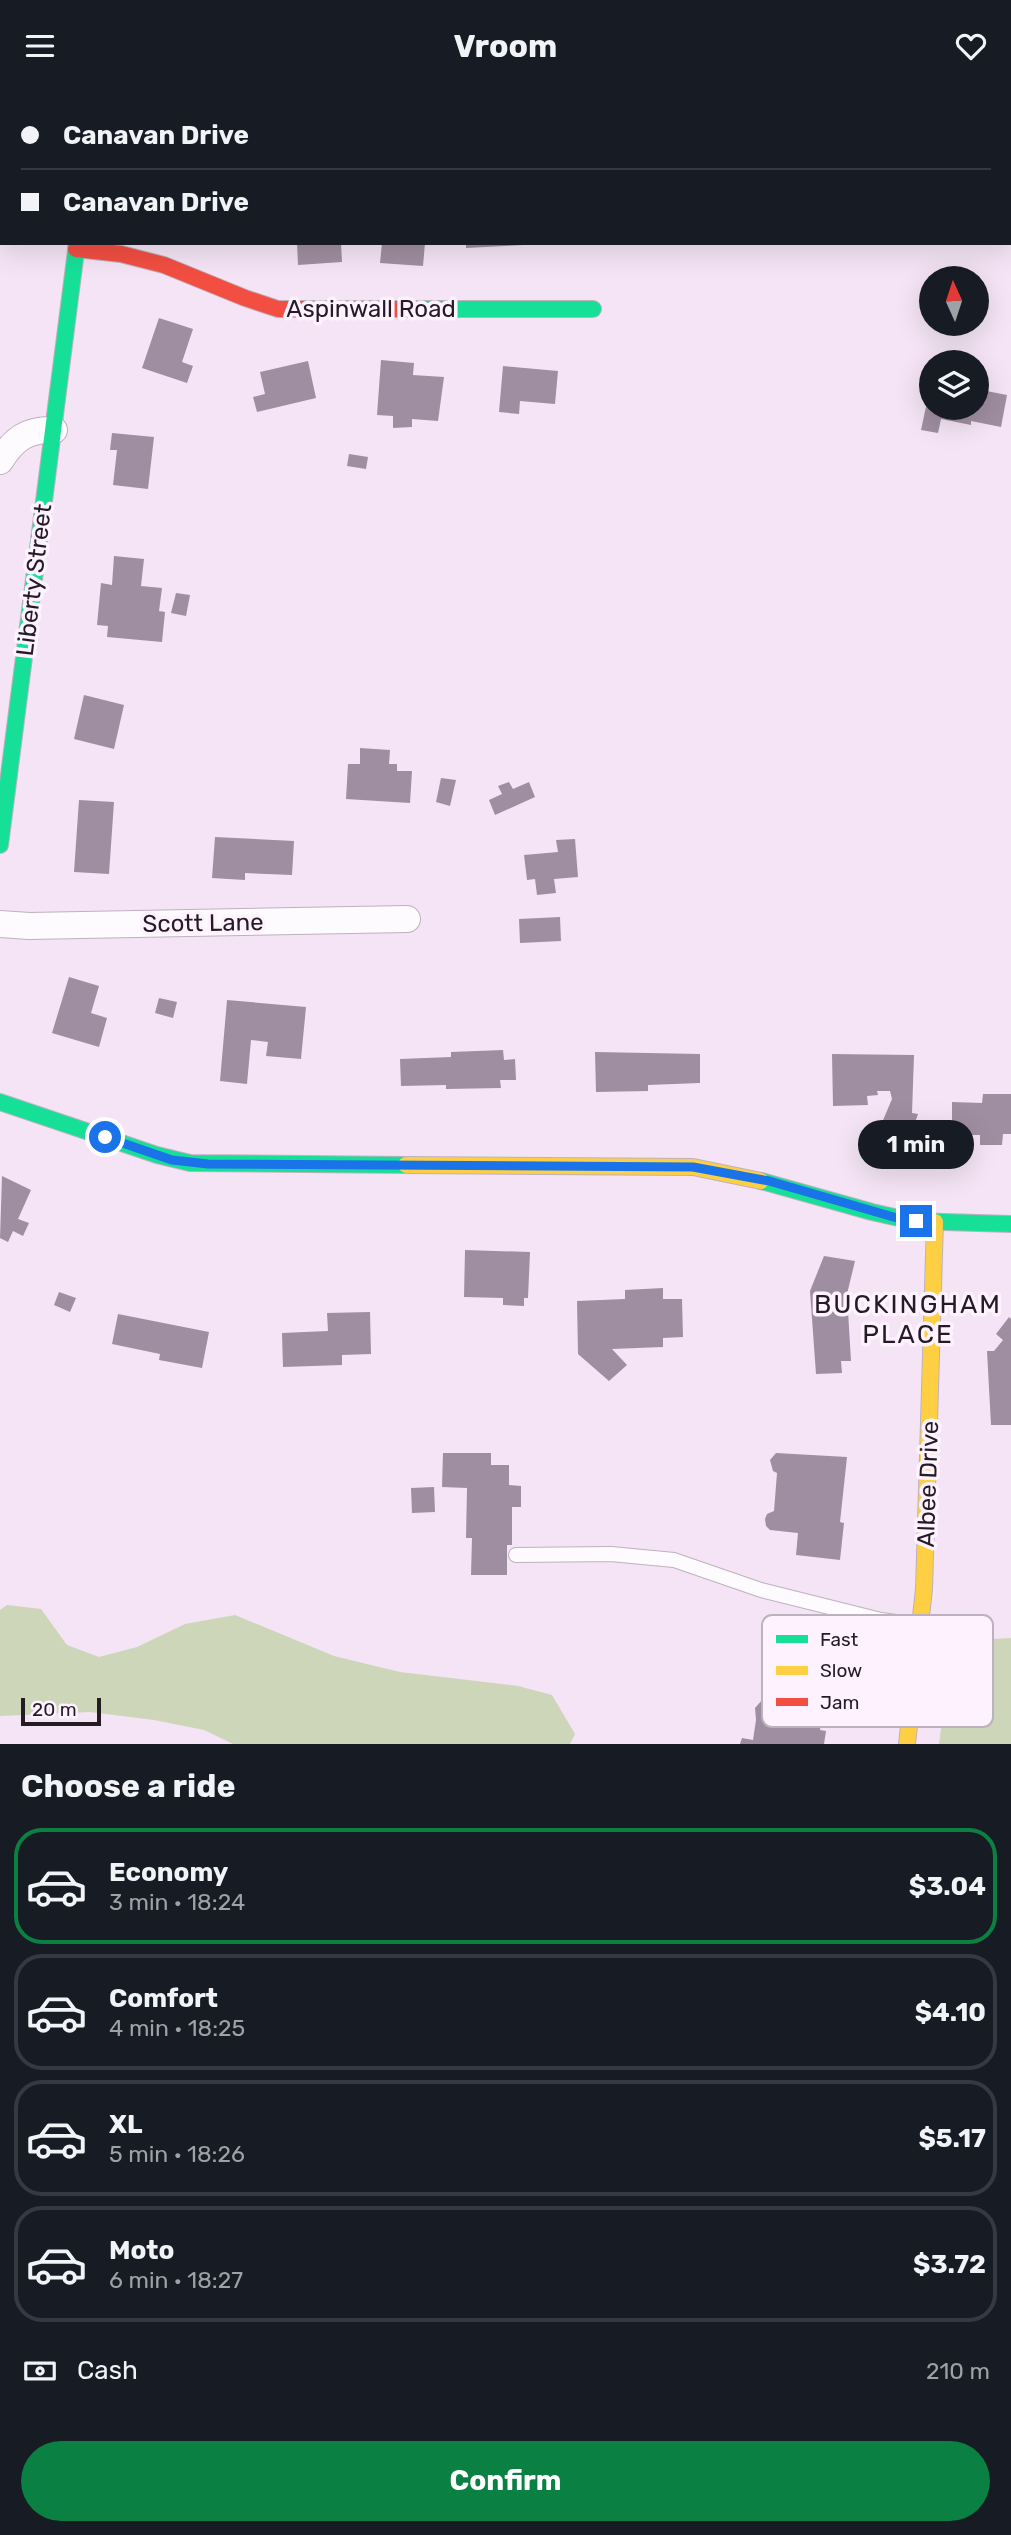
<!DOCTYPE html>
<meta charset="utf-8">
<style>
body{margin:0;font-family:Rubik,sans-serif;background:#20242c;color:#f1f3f6;height:100vh;display:flex;flex-direction:column;font-size:26px;white-space:nowrap}
*{box-sizing:border-box;margin:0}
p{font-size:23px;color:#9ea1a6}
.icon{flex:none;width:38px;height:38px;fill:none;stroke:currentColor;stroke-width:2;stroke-linecap:round;stroke-linejoin:round}
.map{position:relative;height:1653px;overflow:hidden}
.side{display:flex;flex-direction:column;background:#171b24;flex:1}
.side>*{flex:none}
.top-card{position:absolute;left:0px;top:0px;width:1012px;height:154px;box-shadow:0 7px 28px #0002;display:grid;align-content:center;height:154px;padding:0 21px;background:#171b24}
.needle{width:46px;rotate:357deg}
.buttons{position:absolute;left:919px;top:175px;display:grid;gap:14px}
.buttons a{display:grid;place-items:center;width:70px;height:70px;border-radius:50%;background:#171b24;box-shadow:0 7px 28px #0002;font-size:35px}
.scale{position:absolute;left:21px;bottom:18px;width:80px;box-sizing:border-box;padding-left:7px;border:4px solid #241b25;border-top:0;font-size:19px;line-height:24px;white-space:nowrap;color:#241b25;-webkit-text-stroke:5px #fdf2fe;paint-order:stroke}
.end{position:absolute;width:32px;height:32px;margin:-16px;border:9px solid #1a73e8;background:#fff;box-shadow:0 0 0 4px #fff}
.from{border-radius:50%}
.bubble{position:absolute;height:49px;border-radius:24px;background:#171b24;box-shadow:0 7px 28px #0002;font-size:23px;font-weight:700;line-height:49px;text-align:center}
.top-card b{display:flex;align-items:center;gap:24px;height:66px;font-size:26px}
.top-card b+b{border-top:2px solid #363941}
.top-card i{width:18px;height:18px;background:#f1f3f6}
ul{padding:0;list-style:none}
li{display:flex;align-items:center;gap:21px;height:116px;margin:0 14px 10px;padding:0 7px;border:4px solid #363941;border-radius:28px}
li div{flex:1}
li b{display:block;font-size:26px}
li em{font-style:normal;font-weight:700}
li.active{border-color:#0b8043}
li>.icon{width:63px;height:63px;stroke-width:1.5}
h2{padding:0 21px;font-size:32px;line-height:84px}
.pay{display:flex;align-items:center;gap:18px;height:77px;padding:0 21px;font-size:26px}
.pay p{margin-inline-start:auto}
.cta{display:flex;gap:14px;margin-top:auto;padding:14px 21px}
.cta a{flex:1;height:80px;border-radius:42px;background:#0b8043;color:#fff;font-size:28px;font-weight:700;line-height:80px;text-align:center}
header{display:flex;justify-content:space-between;align-items:center;height:91px;padding:0 21px;background:#171b24;font-size:32px;font-weight:700}
.map>svg:first-child{display:block}
.green{fill:#ced6b9}
.building{fill:#9f8ea1}
.lines{fill:none;stroke-linecap:round;stroke-linejoin:round}
.lane-casing{stroke:#beb1be;stroke-width:16}
.street-casing{stroke:#beb1be;stroke-width:28}
.fast-casing{stroke:#beb1be;stroke-width:18}
.slow-casing{stroke:#beb1be;stroke-width:18}
.jam-casing{stroke:#beb1be;stroke-width:18}
.lane{stroke:#fdfbfe;stroke-width:14}
.street{stroke:#fdfbfe;stroke-width:26}
.fast{stroke:#16e098;stroke-width:16}
.slow{stroke:#ffcf43;stroke-width:16}
.jam{stroke:#f24e42;stroke-width:16}
.route{stroke:#1a73e8;stroke-width:9}
.labels{text-anchor:middle;dominant-baseline:central;stroke-width:7;stroke-linejoin:round;paint-order:stroke}
.street-label{font-size:24px;fill:#241b25;stroke:#fdf2fe}
.neighbourhood-label{font-size:26px;letter-spacing:2px;fill:#241b25;stroke:#fdf2fe}
.key{fill:#fdf2fe;stroke:#bcb2bd;stroke-width:2}
.key-label{font-size:19px;fill:#241b25}
</style>
<header><svg class="icon" aria-label="menu" viewBox="0 0 24 24"><path d="M4 6h16M4 12h16M4 18h16"/></svg>Vroom<svg class="icon" aria-label="heart" viewBox="0 0 24 24"><path d="M12 20l-8-8c-3-5 5-10 8-4 3-6 11-1 8 4z"/></svg></header>
<div class="map">
<svg width="1011" height="1653" viewBox="0 0 1011 1653">
<rect width="100%" height="100%" fill="#f4e4f5"/>
<g class="green">
<path d="M573,0H965L574,2Z"/>
<path d="M7,1514L41,1518L67,1554L99,1566L137,1556L185,1533L235,1524L334,1565L400,1581L518,1595L552,1604L575,1643L570,1653H233L204,1639L154,1629L90,1621L0,1625V1519Z"/>
<path d="M1011,1547V1653H939L951,1559H989L992,1548Z"/>
</g>
<g class="building">
<path d="M297,152H341L342,171L298,174Z"/>
<path d="M382,152H425L423,175L380,172Z"/>
<path d="M466,152H524V154L466,157Z"/>
<path d="M159,227L193,238L182,271L193,275L187,292L142,277Z"/>
<path d="M381,269L414,272L413,284L444,286L438,330L412,328V336L393,337V325L377,324Z"/>
<path d="M308,270L316,307L257,321L253,306L265,303L260,281Z"/>
<path d="M503,275L558,280L555,313L520,310L519,323L499,321Z"/>
<path d="M930,297L931,317H976V298L1007,304L1001,336L971,330V334L941,328L938,342L921,339Z"/>
<path d="M112,342L154,346L148,398L113,394L117,359H110Z"/>
<path d="M349,363L368,366L366,378L347,375Z"/>
<path d="M114,465L144,468L141,495L162,497L159,520L165,521L162,551L107,546L108,535L97,534L101,492L112,494Z"/>
<path d="M176,502L190,504L186,525L171,522Z"/>
<path d="M84,604L124,614L114,658L74,648Z"/>
<path d="M360,657L390,659L389,673H397V680H412L410,712L346,708L348,673H360Z"/>
<path d="M441,687L456,689L450,715L436,711Z"/>
<path d="M509,691L513,698L529,691L535,706L495,724L489,709L502,703L498,695Z"/>
<path d="M79,709L114,711L109,783L74,781Z"/>
<path d="M215,746L294,750L292,784L245,782V789L212,787Z"/>
<path d="M575,748L578,786L554,788L556,802L537,804L535,788L527,789L524,764L558,761L556,749Z"/>
<path d="M560,826L561,850L520,852L519,828Z"/>
<path d="M69,886L99,895L91,922L107,927L99,956L52,942Z"/>
<path d="M159,907L177,911L173,927L155,922Z"/>
<path d="M227,909L306,916L301,968L266,965L268,951L251,949L247,993L220,990Z"/>
<path d="M503,959L504,969L515,968L516,989H500L501,997L446,998V994L401,995L400,968L451,966V961Z"/>
<path d="M595,961L700,963V992L648,994V1000L596,1001Z"/>
<path d="M832,963L914,964L912,1022L918,1023L908,1052L878,1041L892,1008L890,1000H877L878,1004L867,1005L868,1014L833,1015Z"/>
<path d="M983,1003H1011V1043H1003L1002,1054H980V1044H952V1011L982,1012Z"/>
<path d="M2,1085L31,1099L18,1128L29,1132L23,1145L13,1140L8,1151L0,1147Z"/>
<path d="M465,1159L530,1161L528,1207H524V1215L503,1214V1207L464,1206Z"/>
<path d="M824,1165L855,1170L847,1203L851,1270H841L842,1282L816,1283L810,1200Z"/>
<path d="M663,1197V1208H682L683,1246L663,1247V1256L612,1258L627,1274L609,1290L578,1263L577,1210L625,1208V1199Z"/>
<path d="M59,1201L76,1207L70,1221L54,1214Z"/>
<path d="M370,1221L371,1263L342,1264V1274L283,1276L282,1242L328,1240L327,1222Z"/>
<path d="M118,1223L209,1241L202,1277L159,1269L160,1263L112,1253Z"/>
<path d="M1009,1226L1011,1228V1334H991L987,1260H994L1003,1249L996,1243Z"/>
<path d="M443,1362H491V1374H509V1394L521,1395V1416H512V1454H507V1484H471L472,1447H466L467,1397L442,1396Z"/>
<path d="M776,1362L847,1366L840,1431L844,1432L840,1469L796,1464L798,1442L770,1439L766,1435L765,1428L767,1423L774,1420L777,1382L773,1380L770,1369Z"/>
<path d="M434,1396L435,1421L412,1422L411,1397Z"/>
<path d="M765,1598L824,1606L820,1639L826,1640L824,1653H740L742,1647L753,1649L756,1629L755,1617L763,1608Z"/>
</g>
<g class="lines">
<g class="lane-casing">
<path id="lane" d="M516,1464L611,1463L674,1469L761,1499L881,1529L918,1534"/>
</g>
<g class="street-casing">
<g id="street">
<path d="M0,370C14,348 27,338 54,339"/>
<path d="M0,833L29,835L407,828"/>
</g>
</g>
<g class="fast-casing">
<g id="fast">
<path d="M414,218H593"/>
<path d="M0,754L77,152"/>
<path d="M0,1011L157,1064L190,1072L406,1074"/>
<path d="M761,1090L872,1121L912,1130L1011,1133"/>
</g>
</g>
<g class="slow-casing">
<g id="slow">
<path d="M98,0V2"/>
<path d="M406,1074L693,1076L761,1090"/>
<path d="M907,1653L924,1498L935,1131"/>
</g>
</g>
<g class="jam-casing">
<path id="jam" d="M76,158L121,163L164,174L245,207L278,218H414"/>
</g>
<use href="#lane" class="lane"/>
<use href="#street" class="street"/>
<use href="#fast" class="fast"/>
<use href="#slow" class="slow"/>
<use href="#jam" class="jam"/>
</g>
<g class="lines">
<path class="route" d="M105,1046L172,1069L208,1073L693,1076L769,1090L897,1127L916,1130"/>
</g>
<g class="labels">
<g class="street-label">
<text x="371" y="218">Aspinwall Road</text>
<text transform="translate(34 489) rotate(-83)">Liberty Street</text>
<text transform="translate(203 832) rotate(-1)">Scott Lane</text>
<text transform="translate(928 1393) rotate(-88)">Albee Drive</text>
</g>
<g class="neighbourhood-label">
<text x="908" y="1213">BUCKINGHAM<tspan x="908" dy="30">PLACE</tspan></text>
</g>
</g>
<rect x="762" y="1524" width="231" height="112" rx="10" class="key"/>
<rect x="776" y="1544" width="32" height="8" fill="#16e098"/>
<rect x="776" y="1575" width="32" height="9" fill="#ffcf43"/>
<rect x="776" y="1607" width="32" height="8" fill="#f24e42"/>
<g class="key-label">
<text x="820" y="1555">Fast</text>
<text x="820" y="1586">Slow</text>
<text x="820" y="1618">Jam</text>
</g>
</svg>
<div class="buttons">
<a><svg class="needle" viewBox="-14 -14 28 28"><path d="M0-13l5 13h-10z" fill="#e53935"/><path d="M0 13l5-13h-10z" fill="#9ea1a6"/></svg></a>
<a><svg class="icon" aria-label="layers" viewBox="0 0 24 24"><path d="M12 4l9 5-9 5-9-5zM3 14l9 5 9-5"/></svg></a>
</div>
<div class="scale">20 m</div>
<i class="end from" style="left:105px;top:1046px"></i>
<i class="end" style="left:916px;top:1130px"></i>
<div class="bubble" style="left:858px;top:1029px;width:116px">1 min</div>
<div class="top-card">
<b><i class="from"></i>Canavan Drive</b>
<b><i></i>Canavan Drive</b>
</div>
</div>
<section class="side">
<h2>Choose a ride</h2>
<ul>
<li class="active"><svg class="icon" aria-label="car" viewBox="0 0 24 24"><path d="M5 17H2v-5l4-1 3-4h7l3 4 3 1v5h-3M9 17h6M6 11h13"/><circle cx="7" cy="17" r="2"/><circle cx="17" cy="17" r="2"/></svg><div><b>Economy</b><p>3 min · 18:24</p></div><em>$3.04</em></li>
<li><svg class="icon" aria-label="car" viewBox="0 0 24 24"><path d="M5 17H2v-5l4-1 3-4h7l3 4 3 1v5h-3M9 17h6M6 11h13"/><circle cx="7" cy="17" r="2"/><circle cx="17" cy="17" r="2"/></svg><div><b>Comfort</b><p>4 min · 18:25</p></div><em>$4.10</em></li>
<li><svg class="icon" aria-label="car" viewBox="0 0 24 24"><path d="M5 17H2v-5l4-1 3-4h7l3 4 3 1v5h-3M9 17h6M6 11h13"/><circle cx="7" cy="17" r="2"/><circle cx="17" cy="17" r="2"/></svg><div><b>XL</b><p>5 min · 18:26</p></div><em>$5.17</em></li>
<li><svg class="icon" aria-label="car" viewBox="0 0 24 24"><path d="M5 17H2v-5l4-1 3-4h7l3 4 3 1v5h-3M9 17h6M6 11h13"/><circle cx="7" cy="17" r="2"/><circle cx="17" cy="17" r="2"/></svg><div><b>Moto</b><p>6 min · 18:27</p></div><em>$3.72</em></li>
</ul>
<div class="pay"><svg class="icon" aria-label="cash" viewBox="0 0 24 24"><path d="M3 7h18v10H3z"/><circle cx="12" cy="12" r="2"/></svg>Cash<p>210 m</p></div>
<div class="cta"><a>Confirm</a></div>
</section>
